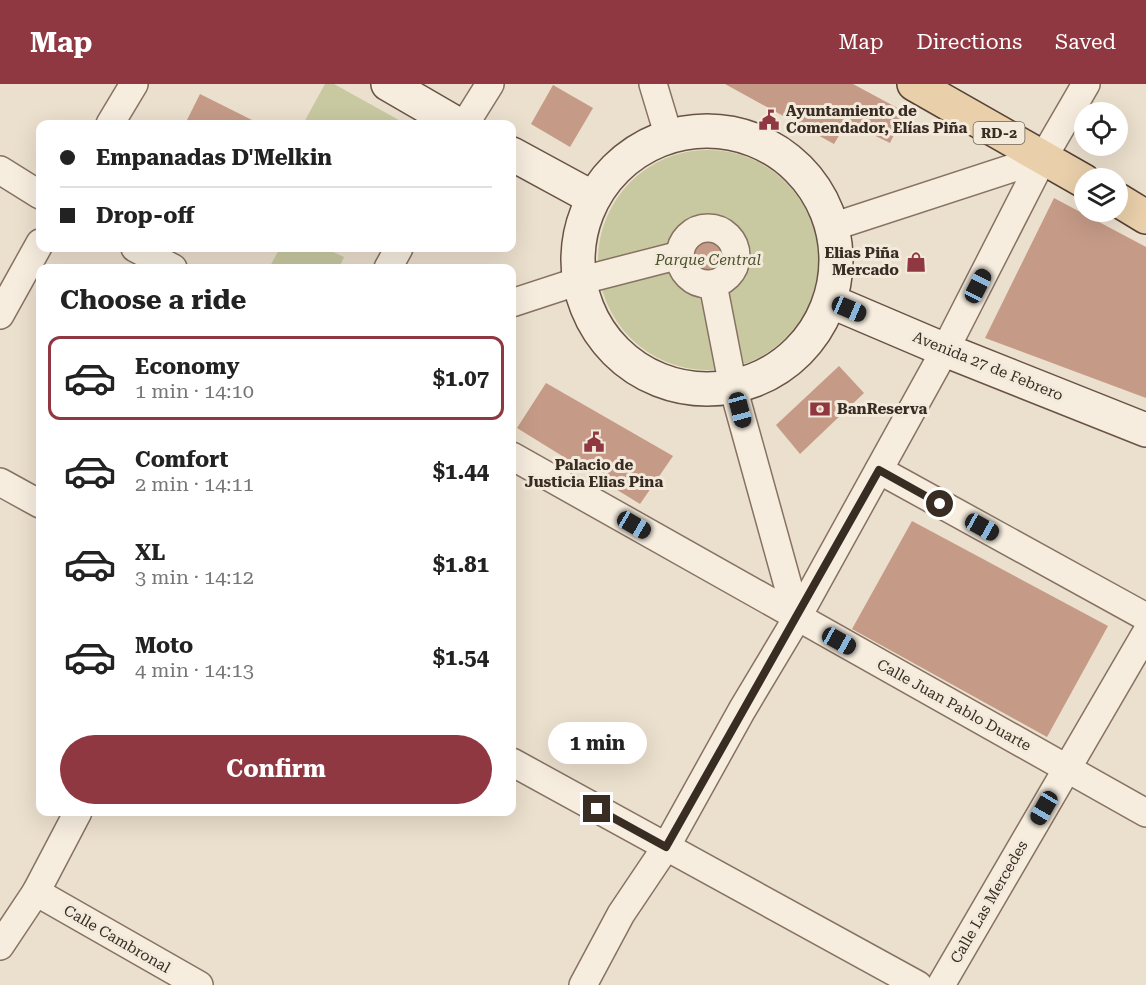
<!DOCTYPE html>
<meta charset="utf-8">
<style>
body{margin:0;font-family:"Roboto Serif",serif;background:#f2f2f2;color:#222;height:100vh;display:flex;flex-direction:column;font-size:22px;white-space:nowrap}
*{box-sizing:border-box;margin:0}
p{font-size:20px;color:#767676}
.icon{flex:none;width:33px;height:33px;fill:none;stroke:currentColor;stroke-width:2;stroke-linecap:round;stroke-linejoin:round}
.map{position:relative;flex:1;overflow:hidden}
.panel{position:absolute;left:36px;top:180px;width:480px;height:552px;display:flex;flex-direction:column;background:#fff;border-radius:12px;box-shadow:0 6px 24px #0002}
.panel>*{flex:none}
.hud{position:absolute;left:36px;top:36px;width:480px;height:132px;border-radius:12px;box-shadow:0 6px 24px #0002;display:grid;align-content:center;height:132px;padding:0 24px;background:#fff}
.tools{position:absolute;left:1074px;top:18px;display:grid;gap:12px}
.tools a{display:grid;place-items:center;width:54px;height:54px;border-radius:50%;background:#fff;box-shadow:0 6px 24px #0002;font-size:30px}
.end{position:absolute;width:27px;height:27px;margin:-14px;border:8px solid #392c23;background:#fff;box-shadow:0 0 0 3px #fff}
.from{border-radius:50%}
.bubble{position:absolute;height:42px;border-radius:21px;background:#fff;box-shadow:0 6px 24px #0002;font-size:20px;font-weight:700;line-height:42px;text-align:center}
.car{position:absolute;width:18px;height:36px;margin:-18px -9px;border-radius:8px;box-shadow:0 0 4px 2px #0007;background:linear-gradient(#222 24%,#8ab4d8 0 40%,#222 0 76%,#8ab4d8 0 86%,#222 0)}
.hud b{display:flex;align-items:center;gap:21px;height:57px;font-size:22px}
.hud b+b{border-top:2px solid #e0e0e0}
.hud i{width:15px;height:15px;background:#222}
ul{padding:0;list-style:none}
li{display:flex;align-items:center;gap:18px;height:84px;margin:0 12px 9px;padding:0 12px;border:3px solid transparent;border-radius:12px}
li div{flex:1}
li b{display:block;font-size:22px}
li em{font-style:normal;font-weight:700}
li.active{border-color:#903841}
li>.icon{width:54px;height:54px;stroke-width:1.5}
h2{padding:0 24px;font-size:27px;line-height:72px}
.cta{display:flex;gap:12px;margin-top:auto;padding:12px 24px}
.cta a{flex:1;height:69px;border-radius:36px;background:#903841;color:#fff;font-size:24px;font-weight:700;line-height:69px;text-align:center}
header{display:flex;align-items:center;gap:36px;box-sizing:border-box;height:84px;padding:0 30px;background:#903841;color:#fff}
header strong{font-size:28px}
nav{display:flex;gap:33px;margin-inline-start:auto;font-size:21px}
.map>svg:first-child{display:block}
.green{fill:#c8c9a1}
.building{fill:#c59b87}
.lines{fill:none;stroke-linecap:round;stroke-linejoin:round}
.street-casing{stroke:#877262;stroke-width:30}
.secondary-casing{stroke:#695345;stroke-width:36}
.primary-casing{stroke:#564135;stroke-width:36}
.street{stroke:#f6eddf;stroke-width:27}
.secondary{stroke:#f6eddf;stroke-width:33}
.primary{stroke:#e9cfaa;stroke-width:33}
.route{stroke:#392c23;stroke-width:8}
.labels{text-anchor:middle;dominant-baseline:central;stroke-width:6;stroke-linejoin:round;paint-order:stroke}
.shield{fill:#f3eadc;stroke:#71655a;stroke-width:1.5}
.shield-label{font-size:14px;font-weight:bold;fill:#392c23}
.poi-label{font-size:15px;font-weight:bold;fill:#392c23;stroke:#f3eadc;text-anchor:start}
.park-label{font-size:15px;font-style:italic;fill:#4d532c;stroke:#f3eadc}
.street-label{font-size:15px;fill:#392c23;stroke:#f3eadc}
</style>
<header>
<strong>Map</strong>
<nav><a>Map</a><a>Directions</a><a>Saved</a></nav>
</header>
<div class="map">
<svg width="1146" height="901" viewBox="0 0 1146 901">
<rect width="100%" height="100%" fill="#ebdfcd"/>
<g class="green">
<path d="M325,0H334L406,40H303Z"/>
<circle cx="708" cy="176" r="110"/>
<path d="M280,164H325L344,173L339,184H269Z"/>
</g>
<g class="building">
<path d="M725,0H853L905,28L890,59L847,38L834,60Z"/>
<path d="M553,1L593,24L570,63L531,40Z"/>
<path d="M200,10L260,40H185Z"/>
<path d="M1054,114L1146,163V314L985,254Z"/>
<path d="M712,152L725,158L729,173L721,187L711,184L702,189L693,185L695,168L692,162L696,154Z"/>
<path d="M839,282L864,309L800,370L776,341Z"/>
<path d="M546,299L673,372L640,420L517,344Z"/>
<path d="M912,437L1108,542L1047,653L852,545Z"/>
</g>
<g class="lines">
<g class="street-casing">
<g id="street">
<path d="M653,0L669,53"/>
<path d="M110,40L134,0"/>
<path d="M465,40L490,0"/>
<path d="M0,86L40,111"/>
<path d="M832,143L1043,74"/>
<circle cx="708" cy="172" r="28"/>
<path d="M135,164L173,184"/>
<path d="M388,184L399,164"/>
<path d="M713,200L733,303L797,534"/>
<path d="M512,219L579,197L680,171"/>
<path d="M0,231L40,159"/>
<path d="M512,372L1146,729"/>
<path d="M879,386L1146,533"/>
<path d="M0,398L40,420"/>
<path d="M512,678L918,901"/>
<path d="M36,808L199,901"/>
<path d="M0,862L36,808L78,728"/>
<path d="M583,901L621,830L666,763L742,626L797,534L945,266L1043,74L1086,0"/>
<path d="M941,901L1146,549"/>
</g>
</g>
<g class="secondary-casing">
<g id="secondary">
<path d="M388,0L457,40"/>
<circle cx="707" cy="176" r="129"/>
<path d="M512,70L593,114"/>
<path d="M830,217L945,266L1146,346"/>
</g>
</g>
<g class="primary-casing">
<g id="primary">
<path d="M914,0L1084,97"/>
<path d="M1118,116L1146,133"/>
</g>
</g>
<use href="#street" class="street"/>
<use href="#secondary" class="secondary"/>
<use href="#primary" class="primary"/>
</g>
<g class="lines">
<path class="route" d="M597,725L666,763L879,386L940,420"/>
</g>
<defs>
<g id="civic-bare" transform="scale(1.62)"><path d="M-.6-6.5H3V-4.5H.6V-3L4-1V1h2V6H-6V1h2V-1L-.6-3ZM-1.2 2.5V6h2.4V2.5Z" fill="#903841" stroke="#f3eadc" stroke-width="2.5" paint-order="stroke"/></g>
<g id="shop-bare" transform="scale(1.62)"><path d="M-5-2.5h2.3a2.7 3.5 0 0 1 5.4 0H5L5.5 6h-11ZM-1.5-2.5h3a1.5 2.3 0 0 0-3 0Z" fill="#903841" stroke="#f3eadc" stroke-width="2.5" paint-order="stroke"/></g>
<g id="bank-bare" transform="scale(1.62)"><path d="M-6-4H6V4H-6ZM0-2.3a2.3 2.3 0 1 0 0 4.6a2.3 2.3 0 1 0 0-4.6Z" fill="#903841" stroke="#f3eadc" stroke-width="2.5" paint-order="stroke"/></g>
</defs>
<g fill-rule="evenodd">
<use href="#civic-bare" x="769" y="36"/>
<use href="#shop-bare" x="916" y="178"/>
<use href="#bank-bare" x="820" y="325"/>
<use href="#civic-bare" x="594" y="358"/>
</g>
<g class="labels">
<rect class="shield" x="973.5" y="38" width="51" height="22" rx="4.5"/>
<g class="shield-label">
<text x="999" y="49">RD-2</text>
</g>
<g class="poi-label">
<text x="786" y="27">Ayuntamiento de<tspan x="786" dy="17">Comendador, Elías Piña</tspan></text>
<text x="899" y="169" text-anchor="end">Elias Piña<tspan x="899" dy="17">Mercado</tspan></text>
<text x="837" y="325">BanReserva</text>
<text x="594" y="381" text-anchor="middle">Palacio de<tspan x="594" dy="17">Justicia Elias Pina</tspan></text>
</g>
<g class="park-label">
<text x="708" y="176">Parque Central</text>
</g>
<g class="street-label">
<text transform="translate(988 282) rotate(22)">Avenida 27 de Febrero</text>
<text transform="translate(954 621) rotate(29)">Calle Juan Pablo Duarte</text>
<text transform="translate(989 818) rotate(-60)">Calle Las Mercedes</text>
<text transform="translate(117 855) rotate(30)">Calle Cambronal</text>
</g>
</g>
</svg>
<div class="tools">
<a><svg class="icon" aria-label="locate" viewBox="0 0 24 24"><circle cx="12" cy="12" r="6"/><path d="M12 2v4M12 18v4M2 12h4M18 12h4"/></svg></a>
<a><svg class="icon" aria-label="layers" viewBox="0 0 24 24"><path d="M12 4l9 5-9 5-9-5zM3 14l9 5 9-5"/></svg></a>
</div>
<i class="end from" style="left:940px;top:420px"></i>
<i class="end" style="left:597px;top:725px"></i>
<div class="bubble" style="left:548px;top:638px;width:99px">1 min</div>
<i class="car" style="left:978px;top:202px;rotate:27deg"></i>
<i class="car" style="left:849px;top:225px;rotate:113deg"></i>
<i class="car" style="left:740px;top:326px;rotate:165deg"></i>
<i class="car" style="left:634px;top:441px;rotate:120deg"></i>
<i class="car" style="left:982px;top:443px;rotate:119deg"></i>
<i class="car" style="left:839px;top:557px;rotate:119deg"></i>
<i class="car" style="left:1044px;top:724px;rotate:210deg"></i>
<div class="hud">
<b><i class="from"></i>Empanadas D'Melkin</b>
<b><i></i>Drop-off</b>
</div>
<section class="panel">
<h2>Choose a ride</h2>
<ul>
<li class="active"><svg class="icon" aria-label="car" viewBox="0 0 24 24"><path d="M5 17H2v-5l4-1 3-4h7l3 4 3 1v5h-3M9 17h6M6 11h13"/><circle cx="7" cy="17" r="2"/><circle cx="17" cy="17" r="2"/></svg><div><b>Economy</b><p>1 min · 14:10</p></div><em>$1.07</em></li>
<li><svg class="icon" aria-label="car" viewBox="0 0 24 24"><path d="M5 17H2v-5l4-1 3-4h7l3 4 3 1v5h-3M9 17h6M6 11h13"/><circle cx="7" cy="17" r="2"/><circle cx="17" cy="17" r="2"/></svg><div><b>Comfort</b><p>2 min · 14:11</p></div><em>$1.44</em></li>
<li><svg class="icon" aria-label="car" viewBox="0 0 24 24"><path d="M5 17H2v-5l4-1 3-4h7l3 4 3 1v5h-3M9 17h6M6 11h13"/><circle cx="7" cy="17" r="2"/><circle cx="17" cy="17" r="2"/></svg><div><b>XL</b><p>3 min · 14:12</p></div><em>$1.81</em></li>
<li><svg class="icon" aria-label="car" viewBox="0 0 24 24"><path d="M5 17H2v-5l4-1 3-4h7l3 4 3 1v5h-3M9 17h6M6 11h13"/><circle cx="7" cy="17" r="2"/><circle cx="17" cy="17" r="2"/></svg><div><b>Moto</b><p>4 min · 14:13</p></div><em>$1.54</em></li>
</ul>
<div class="cta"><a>Confirm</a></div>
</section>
</div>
